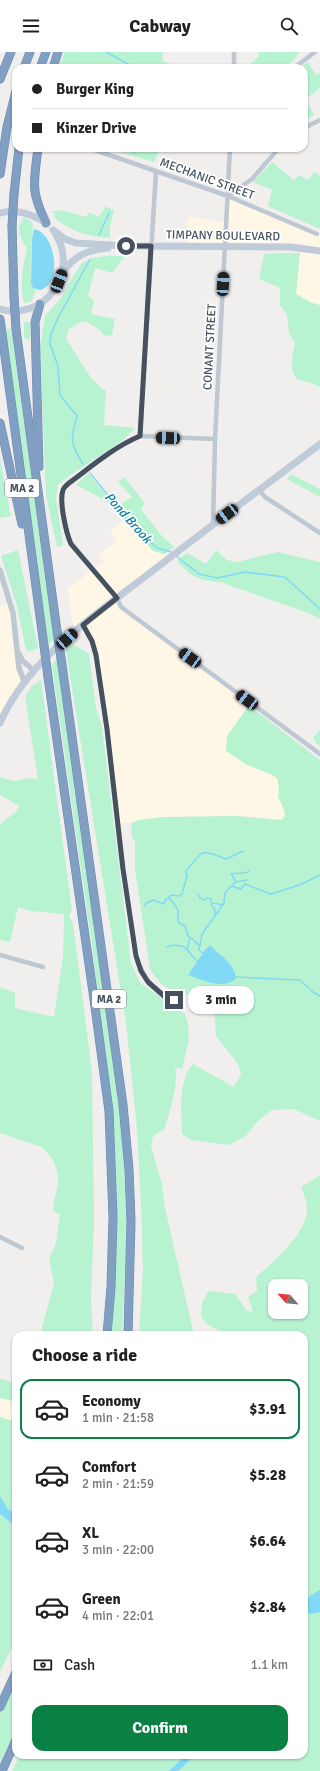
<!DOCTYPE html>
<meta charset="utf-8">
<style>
body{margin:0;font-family:Signika,sans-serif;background:#f2f2f2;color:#222;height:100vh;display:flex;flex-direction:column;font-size:15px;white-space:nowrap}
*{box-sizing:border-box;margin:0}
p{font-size:13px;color:#767676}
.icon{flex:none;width:22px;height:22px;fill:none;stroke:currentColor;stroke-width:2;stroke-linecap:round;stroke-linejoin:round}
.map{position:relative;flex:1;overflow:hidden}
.sheet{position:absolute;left:12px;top:1279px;width:296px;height:428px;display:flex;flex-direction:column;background:#fff;border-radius:12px;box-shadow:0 1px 3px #0004}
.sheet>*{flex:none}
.hud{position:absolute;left:12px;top:12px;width:296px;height:88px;border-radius:12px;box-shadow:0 1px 3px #0004;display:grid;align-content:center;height:88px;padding:0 20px;background:#fff}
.needle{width:26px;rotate:297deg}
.buttons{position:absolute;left:268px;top:1227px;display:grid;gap:8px}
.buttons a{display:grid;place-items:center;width:40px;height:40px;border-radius:8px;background:#fff;box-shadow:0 1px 3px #0004;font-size:20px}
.end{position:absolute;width:18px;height:18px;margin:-9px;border:5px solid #45515e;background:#fff;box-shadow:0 0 0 2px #fff}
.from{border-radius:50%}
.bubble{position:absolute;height:28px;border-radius:12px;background:#fff;box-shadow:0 1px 3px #0004;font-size:13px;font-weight:700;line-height:28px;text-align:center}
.car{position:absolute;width:12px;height:24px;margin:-12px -6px;border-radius:5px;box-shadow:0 0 3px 1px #0007;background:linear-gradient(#222 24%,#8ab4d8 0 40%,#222 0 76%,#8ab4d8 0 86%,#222 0)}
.hud b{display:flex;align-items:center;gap:14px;height:38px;font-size:15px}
.hud b+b{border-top:1px solid #e0e0e0}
.hud i{width:10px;height:10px;background:#222}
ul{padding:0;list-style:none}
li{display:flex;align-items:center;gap:12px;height:60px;margin:0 8px 6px;padding:0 12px;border:2px solid transparent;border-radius:12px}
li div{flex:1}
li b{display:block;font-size:15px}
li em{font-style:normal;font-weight:700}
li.on{border-color:#0b8043}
li>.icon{width:36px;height:36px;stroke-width:1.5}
h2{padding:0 20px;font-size:18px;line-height:48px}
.pay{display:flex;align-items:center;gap:10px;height:44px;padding:0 20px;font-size:15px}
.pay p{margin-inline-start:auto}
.primary-button{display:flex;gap:8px;margin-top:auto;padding:8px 20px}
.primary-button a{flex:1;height:46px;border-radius:12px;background:#0b8043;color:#fff;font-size:16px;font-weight:700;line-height:46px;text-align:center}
header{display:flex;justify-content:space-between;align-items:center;height:52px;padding:0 20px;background:#fff;font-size:18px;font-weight:700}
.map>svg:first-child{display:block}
.commercial{fill:#fef7e6}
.green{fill:#b8f3d1;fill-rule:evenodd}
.water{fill:#81d9f5}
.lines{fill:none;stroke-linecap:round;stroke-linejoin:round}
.stream{stroke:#81d9f5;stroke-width:1.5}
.motorway-casing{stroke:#6c8aae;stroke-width:9}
.minor{stroke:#bdc8d2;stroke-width:4.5}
.tertiary{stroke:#bdc8d2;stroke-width:5.5}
.secondary{stroke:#bfcbd9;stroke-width:7}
.motorway{stroke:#819fc2;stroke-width:8}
.motorway-bridge-casing{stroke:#6c8aae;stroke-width:9;stroke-linecap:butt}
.motorway-bridge{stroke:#819fc2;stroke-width:8}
.route{stroke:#45515e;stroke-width:5}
.labels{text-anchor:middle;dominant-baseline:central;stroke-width:3.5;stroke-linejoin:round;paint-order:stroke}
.shield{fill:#fff;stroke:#7d858e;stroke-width:1}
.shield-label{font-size:11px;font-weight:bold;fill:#45515e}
.street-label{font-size:12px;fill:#45515e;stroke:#fff}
.water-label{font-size:13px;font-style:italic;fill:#027ea5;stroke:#fff}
</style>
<header><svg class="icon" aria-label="menu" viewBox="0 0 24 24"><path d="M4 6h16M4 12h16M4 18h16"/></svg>Cabway<svg class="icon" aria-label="search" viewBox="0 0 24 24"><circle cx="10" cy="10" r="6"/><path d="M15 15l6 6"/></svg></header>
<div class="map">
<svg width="320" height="1719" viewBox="0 0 320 1719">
<rect width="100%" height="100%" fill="#f1eeee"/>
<g class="commercial">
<path d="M228,144L320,183V253L312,251L296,242L300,201L298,196L186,194L188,165L226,171Z"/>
<path d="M124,468L153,498L164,502L169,506L117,546L119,552L251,651L227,684L260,719L271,722L277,726L279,736L278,745L284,757L285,763L282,768L238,764L164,765L118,772L96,603L83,573L77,578L72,570L68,536L103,510L98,503L117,488L110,478Z"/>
<path d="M11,551L24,629L0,671V554Z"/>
<path d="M0,1346L16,1350V1403L0,1400Z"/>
</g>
<g class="green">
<path d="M65,0H163L162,9L182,16H67L60,12Z"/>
<path d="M259,0H299C290,21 264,16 246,16L258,5Z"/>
<path d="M308,10L316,23L320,21V36L306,47L314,63L304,68V16H299Z"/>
<path d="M106,96H160L154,110Z"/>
<path d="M272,110L294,128L299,123L308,128L314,120L320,124V177L268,154L272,138L253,130Z"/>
<path d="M106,154L114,159L110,174V186C88,184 71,180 54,165L55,162L51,160L60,158L86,165L89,160L99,165Z"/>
<path d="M24,165L32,170C34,177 32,182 32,188C31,204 29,221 33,236L36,238L31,250L24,251C19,232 23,215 27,196C20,186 15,177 24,165Z"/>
<path d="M282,201H300L296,242L312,251L320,253V335C316,333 312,331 308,330C305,329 302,329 299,328C288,321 292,302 295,292L289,281L287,262L280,253V236L259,227L264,202Z"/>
<path d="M105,204H125L112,221L95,216L88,244L94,249L91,262L115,267L112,284L103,283L101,279L86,269L78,271L68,278L66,287C79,305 87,327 106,339L104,373L135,376L122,389L66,426L58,433L56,445L63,493L57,495L46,443L40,295L45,264L61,246L69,230L83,210L93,206Z"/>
<path d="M26,269L30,271V287L28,288L24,285V271Z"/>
<path d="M5,277H11L54,587L48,593Z"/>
<path d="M0,407L11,464L0,466Z"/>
<path d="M88,421L116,455L132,445L118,430L124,425L145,451L141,457L161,483L174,495L164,502L153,499L108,450L76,433Z"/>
<path d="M291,422L320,437V445L287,427Z"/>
<path d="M18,498L38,596L28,600L26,598L17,554L1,504Z"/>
<path d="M216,498L227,508L237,510L278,500L320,510V567L308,561L223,531L203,528L190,522L177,509L187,501L206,512Z"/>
<path d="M71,591L89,602L96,656L102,675L131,911L140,931L185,962L188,972L189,988L182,1017L175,1016C179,1030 169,1064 164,1078L153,1084L151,1094L162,1132L165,1156L194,1283H139L143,1218L141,1153L137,1076L126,971L66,599Z"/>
<path d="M57,606L75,740L92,845L120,1066L124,1111L127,1182L122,1283H110L116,1206L117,1156L113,1073L92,894L52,613Z"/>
<path d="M41,628L72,858L69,864L73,871L92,1020L94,1169L91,1249L93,1283H40L54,1231L49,1207L56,1191L60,1162L53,1159C53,1148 58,1137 58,1128C58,1116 51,1101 41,1095L0,1081V935L15,941V956L54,965L63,905L64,862L31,859L18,855L10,890L0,888V772L17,759L19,754L0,743V725L13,729L29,726L38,727L25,645L32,634Z"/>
<path d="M247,656H252L320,708V1069L294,1057L272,1058L257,1070L246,1084L228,1093L192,1088L182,1082C181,1063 178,1026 193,1012L234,1035L241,1022L238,1012L216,984L214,956L206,948L172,939L160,931L150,917L135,817V789L132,786L131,777L132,771L138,768L164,765L238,764L282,768L285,763L284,757L278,745L279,736L277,726L271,722L247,713L226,699L227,684ZM210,894L218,903L227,908L188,923L205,898Z"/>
<path d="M320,678V694L316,691L313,686Z"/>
<path d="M320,1123V1719H12L20,1703H304V1283H227L207,1272L201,1264L202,1251L208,1239L235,1242L247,1259L253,1260L248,1245L257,1239L256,1225C274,1209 308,1181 307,1155C307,1149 303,1141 301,1135ZM275,1234H301V1260H275Z"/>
<path d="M0,1326L16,1332V1350L0,1346Z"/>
<path d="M0,1365L16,1370V1461L8,1457L0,1444Z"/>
<path d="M0,1462L16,1475V1587L0,1620Z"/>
<path d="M16,1627V1677L0,1711V1662Z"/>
</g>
<g class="water">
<path d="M34,177C56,181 63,233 40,238L33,236L31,231L32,187Z"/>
<path d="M210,893C220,904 235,911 236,927C222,938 203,928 188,923L205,898Z"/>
<path d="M0,1444L8,1457L16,1461V1475L0,1462Z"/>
<path d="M320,1538V1560L311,1562L307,1561L304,1565V1550L310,1544Z"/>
<path d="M186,1703H195L178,1719H169Z"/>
</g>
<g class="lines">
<g class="stream">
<path d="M106,0L135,16"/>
<path d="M134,96V101"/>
<path d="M99,183L109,161"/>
<path d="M83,412C70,391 70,388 77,364L60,343L58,314L50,292L51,282L58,266L90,207"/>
<path d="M90,421L128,468L157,496L171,500"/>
<path d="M176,504L199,522L217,526L245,520L285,525L320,557"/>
<path d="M236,830L247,828"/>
<path d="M232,834L236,829L231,822C237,820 245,823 249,819"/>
<path d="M198,842L200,846L204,848L207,846L211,847L212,854L215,857V863"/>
<path d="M213,851L223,853"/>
<path d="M145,854L146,851L153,848L164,852L165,848L169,846"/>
<path d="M198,893L194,888L188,884L185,874L178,870V858L169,845L171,843L180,844L182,842L187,824L186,819C204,799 198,796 226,807L243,799"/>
<path d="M167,895C170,892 182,893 185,896C190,899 192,906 199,910"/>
<path d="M187,898L190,886"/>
<path d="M205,901L201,900L199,898L202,882L224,851L225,841L231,834L241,837L245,832L271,842L302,832L320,823"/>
<path d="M234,925L300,928L313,940L320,944"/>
</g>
<g class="motorway-casing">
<g id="motorway">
<path d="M24,16L30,0"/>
<path d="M40,16L46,0"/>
<path d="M53,16L58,0"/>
<path d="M0,27L11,0"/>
<path d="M38,96C34,131 30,138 46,171"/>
<path d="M0,122L7,75L16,39"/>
<path d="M14,142L19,96"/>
<path d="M12,174L14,245"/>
<path d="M0,267L44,594"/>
<path d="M16,277L57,579"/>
<path d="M0,371L22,472"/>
<path d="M39,415L35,270L40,252"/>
<path d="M62,613L123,1053L129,1118L131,1170L128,1283"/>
<path d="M48,625L93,940L109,1059L113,1165L111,1235L107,1283"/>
<path d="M0,1655L16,1620"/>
<path d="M2,1719L16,1688"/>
</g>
</g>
<g class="minor">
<path d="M234,16V0"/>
<path d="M294,16L315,0"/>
<path d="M304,76L320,68"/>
<path d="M89,96L228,144L317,182"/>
<path d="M228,144L252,127L279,96"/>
<path d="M140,384L156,119"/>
<path d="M215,387L140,384C114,395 92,414 69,431C67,433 64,435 63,438C59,449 66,481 71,491L117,546L121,555L320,702"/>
<path d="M259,438L265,445L320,481"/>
<path d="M213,472L215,387L230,96"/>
<path d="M83,573L92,589L96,603L107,677L121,804L136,904C144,928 156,943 180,950"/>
<path d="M0,903L43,915"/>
<path d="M0,1185L22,1196"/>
</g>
<g class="tertiary">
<path d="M0,518L13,561L19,616L24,629"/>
<path d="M19,602L22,608L33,618"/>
</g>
<g class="secondary">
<path d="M0,161C17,157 33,162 47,172"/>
<path d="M53,178L65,187L76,191L126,194L291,195L320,199"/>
<path d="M63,220C75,203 88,198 108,196"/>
<path d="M0,257C45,270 80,220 55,181"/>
<path d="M0,671C28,606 97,562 151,520C207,477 264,434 320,392"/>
</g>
<use href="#motorway" class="motorway"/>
<g class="motorway-bridge-casing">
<g id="motorway-bridge">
<path d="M12,174L14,142"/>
<path d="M14,245L16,277"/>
<path d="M57,579L62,613"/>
<path d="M44,594L48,625"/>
</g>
</g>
<use href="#motorway-bridge" class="motorway-bridge"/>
</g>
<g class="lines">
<path class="route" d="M126,194H151L140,384C114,395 92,414 69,431C67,433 64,435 63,438C59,449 66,481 71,492L117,546L83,573L92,589L96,603L107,677L123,817L136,904L141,919L148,930L164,944L174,948"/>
</g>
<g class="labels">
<g class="shield">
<rect x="5" y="427" width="34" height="18" rx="3"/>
<rect x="92" y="938" width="34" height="18" rx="3"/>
</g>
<g class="shield-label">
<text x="22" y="436">MA 2</text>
<text x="109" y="947">MA 2</text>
</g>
<g class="street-label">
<text transform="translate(207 127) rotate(20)">MECHANIC STREET</text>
<text transform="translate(223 184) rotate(1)">TIMPANY BOULEVARD</text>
<text transform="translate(210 295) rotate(-87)">CONANT STREET</text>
</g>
<g class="water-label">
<text transform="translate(128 466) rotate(48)">Pond Brook</text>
</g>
</g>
</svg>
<div class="buttons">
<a><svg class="needle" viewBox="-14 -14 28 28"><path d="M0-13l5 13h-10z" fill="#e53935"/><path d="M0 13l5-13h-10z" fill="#767676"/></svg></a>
</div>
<i class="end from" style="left:126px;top:194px"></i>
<i class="end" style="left:174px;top:948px"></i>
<div class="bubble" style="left:188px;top:934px;width:66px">3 min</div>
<i class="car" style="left:59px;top:229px;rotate:21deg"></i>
<i class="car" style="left:223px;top:232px;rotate:3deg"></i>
<i class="car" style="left:168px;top:386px;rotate:272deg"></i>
<i class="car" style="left:227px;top:462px;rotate:233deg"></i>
<i class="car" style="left:67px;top:587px;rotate:48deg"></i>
<i class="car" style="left:190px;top:606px;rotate:306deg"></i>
<i class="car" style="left:247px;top:648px;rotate:306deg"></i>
<div class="hud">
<b><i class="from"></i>Burger King</b>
<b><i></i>Kinzer Drive</b>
</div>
<section class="sheet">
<h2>Choose a ride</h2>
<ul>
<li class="on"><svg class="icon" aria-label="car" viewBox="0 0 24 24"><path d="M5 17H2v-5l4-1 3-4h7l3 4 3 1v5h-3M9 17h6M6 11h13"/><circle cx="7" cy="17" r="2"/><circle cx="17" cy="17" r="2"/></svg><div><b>Economy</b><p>1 min · 21:58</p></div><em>$3.91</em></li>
<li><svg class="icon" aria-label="car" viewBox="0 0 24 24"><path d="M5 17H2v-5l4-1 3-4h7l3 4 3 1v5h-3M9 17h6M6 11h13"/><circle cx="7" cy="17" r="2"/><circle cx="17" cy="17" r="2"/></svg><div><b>Comfort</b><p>2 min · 21:59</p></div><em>$5.28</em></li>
<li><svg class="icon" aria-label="car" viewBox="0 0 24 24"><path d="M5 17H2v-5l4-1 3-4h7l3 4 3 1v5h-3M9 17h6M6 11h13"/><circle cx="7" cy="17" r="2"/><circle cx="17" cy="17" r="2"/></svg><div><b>XL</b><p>3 min · 22:00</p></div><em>$6.64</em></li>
<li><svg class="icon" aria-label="car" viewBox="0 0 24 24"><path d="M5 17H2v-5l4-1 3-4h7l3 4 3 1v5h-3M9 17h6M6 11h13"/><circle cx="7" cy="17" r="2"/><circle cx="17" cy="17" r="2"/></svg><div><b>Green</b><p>4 min · 22:01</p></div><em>$2.84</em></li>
</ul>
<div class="pay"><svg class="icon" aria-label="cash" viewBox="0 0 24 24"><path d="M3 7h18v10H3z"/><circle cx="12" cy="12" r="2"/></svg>Cash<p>1.1 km</p></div>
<div class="primary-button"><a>Confirm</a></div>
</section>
</div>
